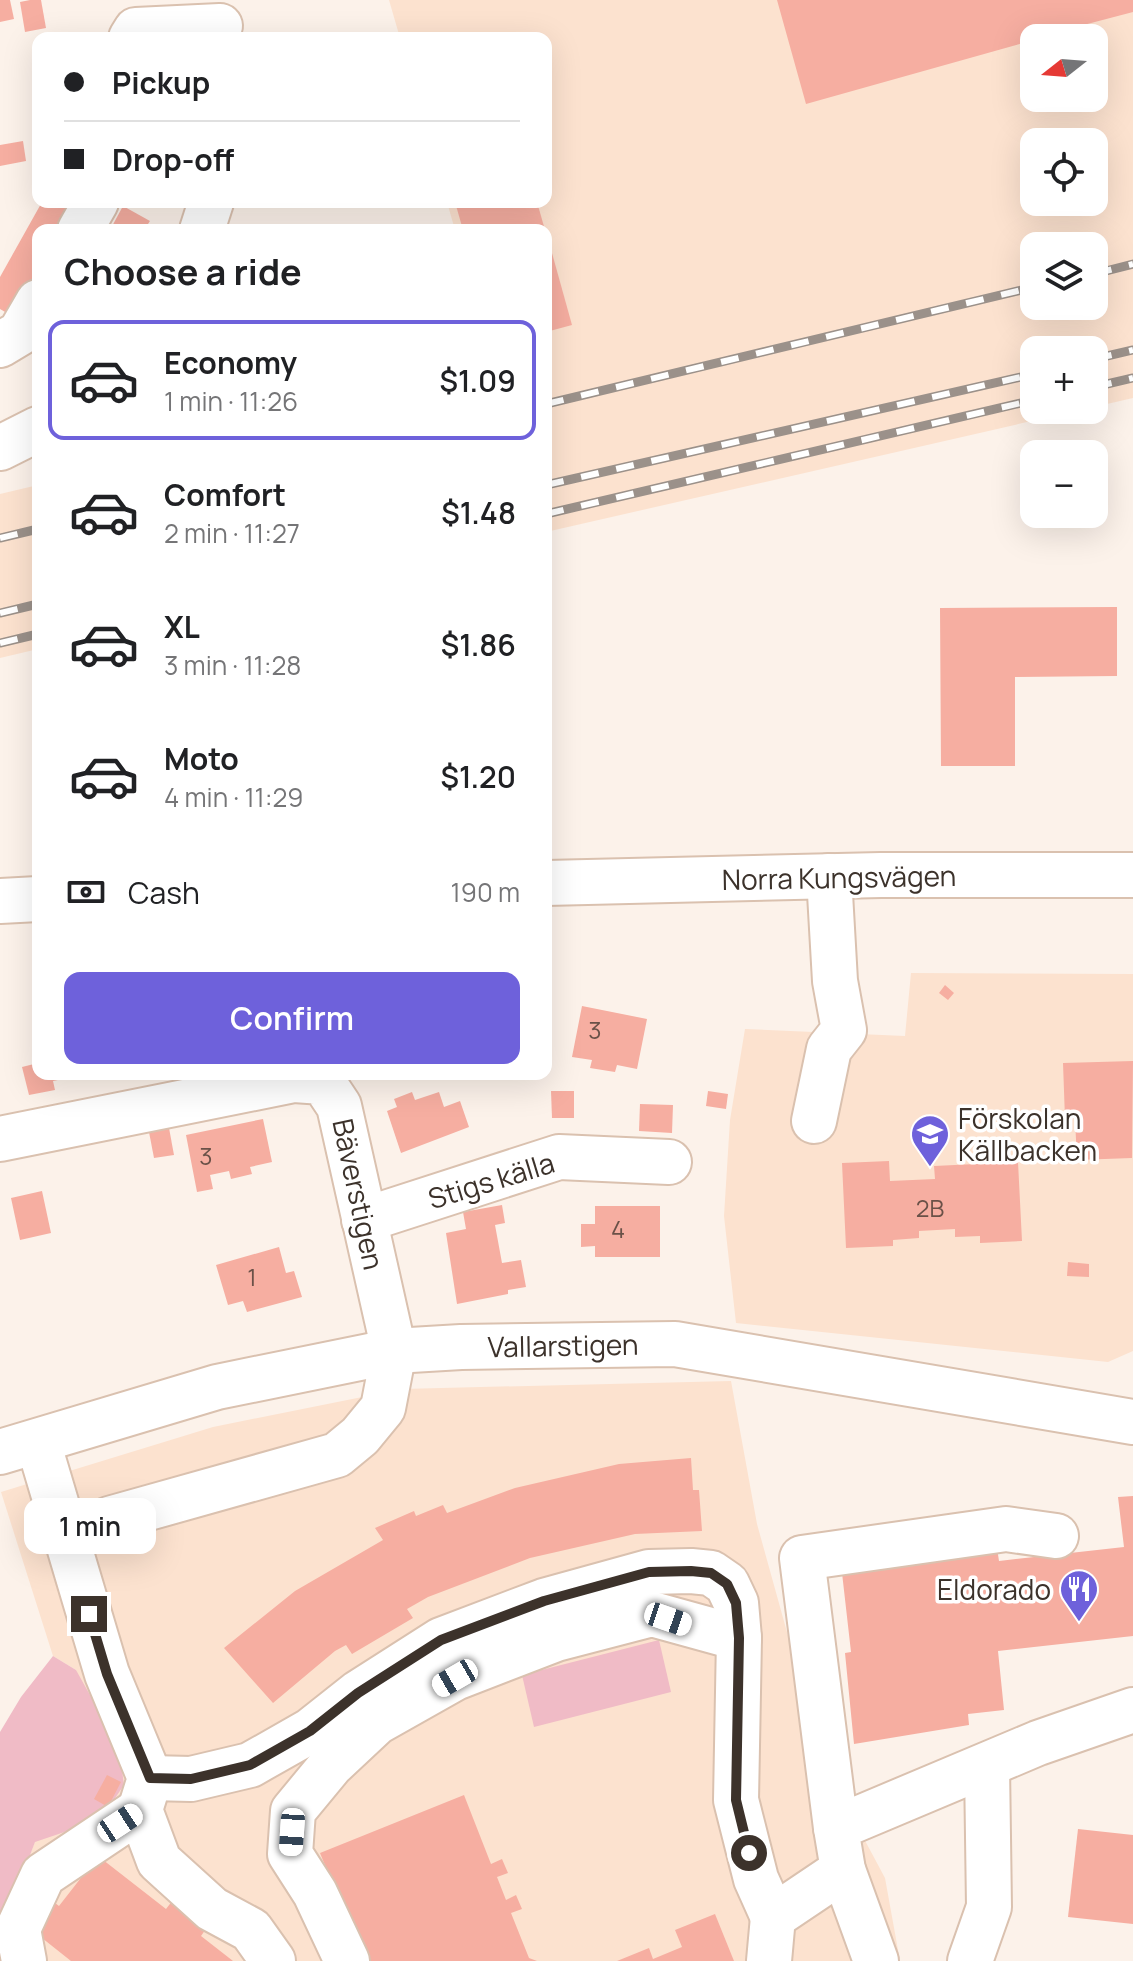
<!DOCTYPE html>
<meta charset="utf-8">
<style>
body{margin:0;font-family:Manrope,sans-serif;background:#f2f2f2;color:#202124;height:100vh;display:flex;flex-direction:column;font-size:30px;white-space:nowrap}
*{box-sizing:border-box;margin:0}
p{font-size:26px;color:#757577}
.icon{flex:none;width:44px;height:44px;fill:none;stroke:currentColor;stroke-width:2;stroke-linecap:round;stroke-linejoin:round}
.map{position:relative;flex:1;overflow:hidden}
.side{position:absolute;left:32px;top:224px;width:520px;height:856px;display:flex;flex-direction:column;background:#fff;border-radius:16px;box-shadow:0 8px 32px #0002}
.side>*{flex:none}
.hud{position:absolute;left:32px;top:32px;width:520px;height:176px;border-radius:16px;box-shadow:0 8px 32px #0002;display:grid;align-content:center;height:176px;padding:0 32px;background:#fff}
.needle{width:52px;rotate:253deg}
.buttons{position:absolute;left:1020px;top:24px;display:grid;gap:16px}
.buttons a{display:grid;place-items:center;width:88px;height:88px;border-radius:16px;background:#fff;box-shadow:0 8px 32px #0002;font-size:40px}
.end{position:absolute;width:36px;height:36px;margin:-18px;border:10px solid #3c322b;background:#fff;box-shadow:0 0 0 4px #fff}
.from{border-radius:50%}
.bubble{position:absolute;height:56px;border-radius:16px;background:#fff;box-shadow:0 8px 32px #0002;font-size:26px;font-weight:600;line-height:56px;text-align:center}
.car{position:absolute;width:24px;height:48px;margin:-24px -12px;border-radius:10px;box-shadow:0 0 6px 2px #0007;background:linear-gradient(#fff 24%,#345 0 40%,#fff 0 76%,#345 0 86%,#fff 0)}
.hud b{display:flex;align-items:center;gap:28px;height:76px;font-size:30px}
.hud b+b{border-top:2px solid #e0e0e0}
.hud i{width:20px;height:20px;background:#202124}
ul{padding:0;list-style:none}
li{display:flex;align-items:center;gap:24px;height:120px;margin:0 16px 12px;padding:0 16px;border:4px solid transparent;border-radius:16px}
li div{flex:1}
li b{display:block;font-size:30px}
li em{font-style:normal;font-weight:600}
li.active{border-color:#6e61db}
li>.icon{width:72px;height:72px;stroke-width:1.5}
h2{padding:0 32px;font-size:36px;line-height:96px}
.pay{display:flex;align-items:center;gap:20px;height:88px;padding:0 32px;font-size:30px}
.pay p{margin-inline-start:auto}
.cta{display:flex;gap:16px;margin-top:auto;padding:16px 32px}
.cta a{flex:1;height:92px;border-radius:16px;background:#6e61db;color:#fff;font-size:32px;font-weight:600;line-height:92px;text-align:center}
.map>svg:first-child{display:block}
.built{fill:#fce2cf;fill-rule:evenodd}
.green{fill:#f0bbc6}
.building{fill:#f6aea1}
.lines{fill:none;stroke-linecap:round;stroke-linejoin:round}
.minor-casing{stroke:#dac1af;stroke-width:48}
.minor{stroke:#fff;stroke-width:44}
.rail-casing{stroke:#9b918a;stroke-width:9}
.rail{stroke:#fff;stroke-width:6;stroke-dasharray:18;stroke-linecap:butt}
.route{stroke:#3c322b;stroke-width:10}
.labels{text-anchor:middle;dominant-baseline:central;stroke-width:7;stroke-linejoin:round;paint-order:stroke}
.number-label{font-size:24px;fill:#6a5148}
.street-label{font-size:28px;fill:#3c322b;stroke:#fff}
.poi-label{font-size:28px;fill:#3c322b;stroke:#fff;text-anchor:start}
</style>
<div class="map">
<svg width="1133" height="1961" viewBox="0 0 1133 1961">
<rect width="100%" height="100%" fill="#fcf2ea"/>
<g class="built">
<path d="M389,0H1133V398L1094,407V350H1034V410H1080L546,532V230H455L447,202H546V38H400ZM1034,38H1094V98H1034ZM1034,142H1094V202H1034ZM1034,246H1094V306H1034Z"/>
<path d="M38,485V649L0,658V494Z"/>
<path d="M911,973L1133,974V1351L1108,1362L736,1323L724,1216L730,1120L745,1029L905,1036Z"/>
<path d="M731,1381L757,1524L823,1762L885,1878L900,1961H0L4,1923L35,1841L100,1820L76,1670L53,1656L1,1492L213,1427L402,1389Z"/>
</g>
<g class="green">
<path d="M659,1640L671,1692L534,1727L522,1675Z"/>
<path d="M53,1656L76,1670L119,1747L124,1785L100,1820L35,1842L4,1923L0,1944V1732L21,1697Z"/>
</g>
<g class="building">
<path d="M0,0H10L14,19L0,22Z"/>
<path d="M30,0H41L46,28L25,32L20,2Z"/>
<path d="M777,0H1133V12L1034,38V40L806,104Z"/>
<path d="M23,141L26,161L0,166V145Z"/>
<path d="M42,202H78L62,230H38V272L12,316L0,309V277Z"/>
<path d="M455,202H537L545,230H463Z"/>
<path d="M123,206L150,221L144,230H110Z"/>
<path d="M547,235L572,325L546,332V236Z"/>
<path d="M1117,607V676L1015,677V766H941L940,608Z"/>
<path d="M945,985L954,993L948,1000L939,993Z"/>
<path d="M582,1006L647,1019L637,1069L617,1065L615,1072L590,1068L592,1060L572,1057Z"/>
<path d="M1133,1061L1132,1158L1077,1160L1075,1119H1065L1063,1063Z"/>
<path d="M38,1063V1074L82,1075L53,1081L55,1090L29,1095L22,1067Z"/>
<path d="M551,1091H574V1118H552Z"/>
<path d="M708,1091L728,1094L726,1109L706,1106Z"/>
<path d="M412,1092L415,1100L439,1092L444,1107L460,1101L469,1127L401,1153L387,1111L397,1107L394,1099Z"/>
<path d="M640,1104L673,1105L672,1133L639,1131Z"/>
<path d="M263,1119L272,1162L250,1167L252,1174L231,1179L229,1171L210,1175L213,1189L197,1192L186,1135Z"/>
<path d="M169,1128L174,1155L154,1158L149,1132Z"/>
<path d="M889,1161L890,1181L935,1179L934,1166L1018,1162L1022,1241L980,1243V1236L955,1237V1229L919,1231V1238L893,1240V1246L846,1248L842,1163Z"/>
<path d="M42,1191L51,1233L20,1240L11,1198Z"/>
<path d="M502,1205L505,1223L495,1225L502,1263L521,1260L526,1287L508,1290V1294L457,1304L446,1233L466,1229L463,1212Z"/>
<path d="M595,1206H660V1257H595V1246L581,1247V1224H595Z"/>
<path d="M279,1247L286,1273L294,1271L302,1297L247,1312L243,1301L228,1305L216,1265Z"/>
<path d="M1068,1262L1089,1264V1277L1067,1276Z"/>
<path d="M691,1458L693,1490H699L702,1531L635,1534L530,1558L428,1597L407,1609L413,1618L352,1654L346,1645L335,1651L273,1703L224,1648L295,1591L383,1540L375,1528L414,1511L416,1516L443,1505L447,1513L515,1488L619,1464Z"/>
<path d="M1133,1496V1636L998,1651L1004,1710L968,1714L969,1725L854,1744L845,1653L851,1652L841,1564L997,1548L999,1561L1124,1547L1118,1497Z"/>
<path d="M107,1775L121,1782L108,1807L94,1799Z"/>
<path d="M464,1795L491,1864L502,1859L508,1873L497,1877L506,1900L516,1895L522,1909L511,1913L529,1958L537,1961H364L320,1853Z"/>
<path d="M1078,1829L1133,1835V1924L1068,1917Z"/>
<path d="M98,1856L166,1909L176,1896L210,1923L201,1936L233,1961H71L37,1934L45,1925L30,1913L51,1900L59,1906Z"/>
<path d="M715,1914L734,1961H617L649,1948L653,1959L682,1947L675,1930Z"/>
</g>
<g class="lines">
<g class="minor-casing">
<g id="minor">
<path d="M131,38L136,30L220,26"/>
<path d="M80,230L96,202"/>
<path d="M202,230L211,202"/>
<path d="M0,345L20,333L38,302"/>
<path d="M0,448L38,429"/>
<path d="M546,883L881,875H1133"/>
<path d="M0,901L38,899"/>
<path d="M814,1121L829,1049L844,1030L835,981L829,876"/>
<path d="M0,1139L294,1080L323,1082L339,1106L394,1351L383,1408L360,1436L337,1455L109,1519"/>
<path d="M364,1220L559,1157L669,1162"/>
<path d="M38,1442L107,1674L150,1778L140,1810L159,1861L212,1909L251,1930L273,1961"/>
<path d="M0,1452L217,1387L394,1351L461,1347L675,1344L1133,1422"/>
<path d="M150,1778L191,1779L250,1765L310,1731L358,1693L441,1640L544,1601L649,1572L691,1571L711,1573L727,1584L736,1603L739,1638"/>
<path d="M836,1828L802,1558L1006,1529L1056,1536"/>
<path d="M24,1961L18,1929L43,1875L140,1810"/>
<path d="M347,1961L315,1893L290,1854L293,1811L331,1765L377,1722L455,1678L556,1639L652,1614L739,1638L736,1800L756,1879L773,1917"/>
<path d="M769,1961L773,1917L843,1870"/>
<path d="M876,1961L843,1870L836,1828L1038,1743L1133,1710"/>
<path d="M970,1961L989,1907L987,1766"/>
</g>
</g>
<use href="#minor" class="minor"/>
<g class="rail-casing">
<g id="rail">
<path d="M1094,274L1133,264"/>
<path d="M1094,359L1133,350"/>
<path d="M1094,387L1133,378"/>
<path d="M546,404L1034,287"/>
<path d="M546,485L1034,374"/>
<path d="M546,514L1034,400"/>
<path d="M0,538L38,529"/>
<path d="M0,613L38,604"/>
<path d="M0,643L38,634"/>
</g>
</g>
<use href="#rail" class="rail"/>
</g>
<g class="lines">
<path class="route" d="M89,1614L107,1674L150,1778L191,1779L250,1765L310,1731L358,1693L441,1640L544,1601L649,1572L691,1571L711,1573L727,1584L736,1603L739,1638L736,1800L749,1853"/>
</g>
<defs>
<g id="school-pin" transform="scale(2)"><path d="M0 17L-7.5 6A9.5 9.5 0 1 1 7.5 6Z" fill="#6e61db" stroke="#fff"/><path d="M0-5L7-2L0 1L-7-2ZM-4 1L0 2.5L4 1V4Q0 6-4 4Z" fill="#fff"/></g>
<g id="restaurant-pin" transform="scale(2)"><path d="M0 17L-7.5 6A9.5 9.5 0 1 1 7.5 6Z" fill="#6e61db" stroke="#fff"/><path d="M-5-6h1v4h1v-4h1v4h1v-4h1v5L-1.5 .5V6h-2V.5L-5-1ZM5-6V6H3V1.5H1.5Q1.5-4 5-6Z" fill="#fff"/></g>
</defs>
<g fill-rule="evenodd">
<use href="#school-pin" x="930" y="1134"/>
<use href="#restaurant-pin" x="1079" y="1589"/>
</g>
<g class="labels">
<g class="number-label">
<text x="595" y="1029">3</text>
<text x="206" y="1155">3</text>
<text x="930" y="1207">2B</text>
<text x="618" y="1228">4</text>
<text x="252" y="1276">1</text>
</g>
<g class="street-label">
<text transform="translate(839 877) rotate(-1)">Norra Kungsvägen</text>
<text transform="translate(491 1180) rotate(-17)">Stigs källa</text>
<text transform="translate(359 1194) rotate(78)">Bäverstigen</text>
<text transform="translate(563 1345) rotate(-1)">Vallarstigen</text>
</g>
<g class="poi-label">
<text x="958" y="1118">Förskolan<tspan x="958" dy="32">Källbacken</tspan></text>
<text x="1051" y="1589" text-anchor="end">Eldorado</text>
</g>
</g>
</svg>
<div class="buttons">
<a><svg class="needle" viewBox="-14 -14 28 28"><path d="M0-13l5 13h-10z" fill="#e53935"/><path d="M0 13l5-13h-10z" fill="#757577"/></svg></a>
<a><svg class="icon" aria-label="locate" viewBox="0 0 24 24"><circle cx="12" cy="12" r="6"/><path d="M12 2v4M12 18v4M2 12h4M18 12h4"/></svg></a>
<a><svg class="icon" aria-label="layers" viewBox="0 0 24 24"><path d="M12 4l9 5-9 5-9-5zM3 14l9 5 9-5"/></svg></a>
<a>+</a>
<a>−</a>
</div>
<i class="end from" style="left:749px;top:1853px"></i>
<i class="end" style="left:89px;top:1614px"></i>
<div class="bubble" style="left:24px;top:1498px;width:132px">1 min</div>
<i class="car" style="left:668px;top:1619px;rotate:109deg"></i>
<i class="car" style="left:455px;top:1678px;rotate:240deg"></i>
<i class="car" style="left:120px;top:1823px;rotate:57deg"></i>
<i class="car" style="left:292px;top:1832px;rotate:184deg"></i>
<div class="hud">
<b><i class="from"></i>Pickup</b>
<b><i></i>Drop-off</b>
</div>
<section class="side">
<h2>Choose a ride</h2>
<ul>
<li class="active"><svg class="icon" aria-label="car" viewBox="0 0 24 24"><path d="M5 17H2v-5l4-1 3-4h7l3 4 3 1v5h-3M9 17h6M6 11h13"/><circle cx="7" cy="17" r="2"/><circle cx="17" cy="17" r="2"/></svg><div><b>Economy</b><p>1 min · 11:26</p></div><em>$1.09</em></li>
<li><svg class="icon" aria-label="car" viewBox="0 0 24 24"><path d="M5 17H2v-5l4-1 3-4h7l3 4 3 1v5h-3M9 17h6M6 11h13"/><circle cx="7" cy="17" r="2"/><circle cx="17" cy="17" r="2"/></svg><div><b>Comfort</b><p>2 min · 11:27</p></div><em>$1.48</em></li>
<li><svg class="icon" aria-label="car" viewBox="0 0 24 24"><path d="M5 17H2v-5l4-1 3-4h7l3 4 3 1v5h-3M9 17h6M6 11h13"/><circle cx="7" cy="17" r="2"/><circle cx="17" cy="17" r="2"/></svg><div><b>XL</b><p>3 min · 11:28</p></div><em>$1.86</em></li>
<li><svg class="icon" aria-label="car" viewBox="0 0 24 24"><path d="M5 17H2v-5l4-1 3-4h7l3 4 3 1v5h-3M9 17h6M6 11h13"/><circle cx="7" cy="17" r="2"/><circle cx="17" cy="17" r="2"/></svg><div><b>Moto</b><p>4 min · 11:29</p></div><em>$1.20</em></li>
</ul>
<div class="pay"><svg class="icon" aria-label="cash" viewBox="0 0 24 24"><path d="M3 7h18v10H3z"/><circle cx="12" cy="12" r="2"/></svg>Cash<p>190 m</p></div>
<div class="cta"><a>Confirm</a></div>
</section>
</div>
